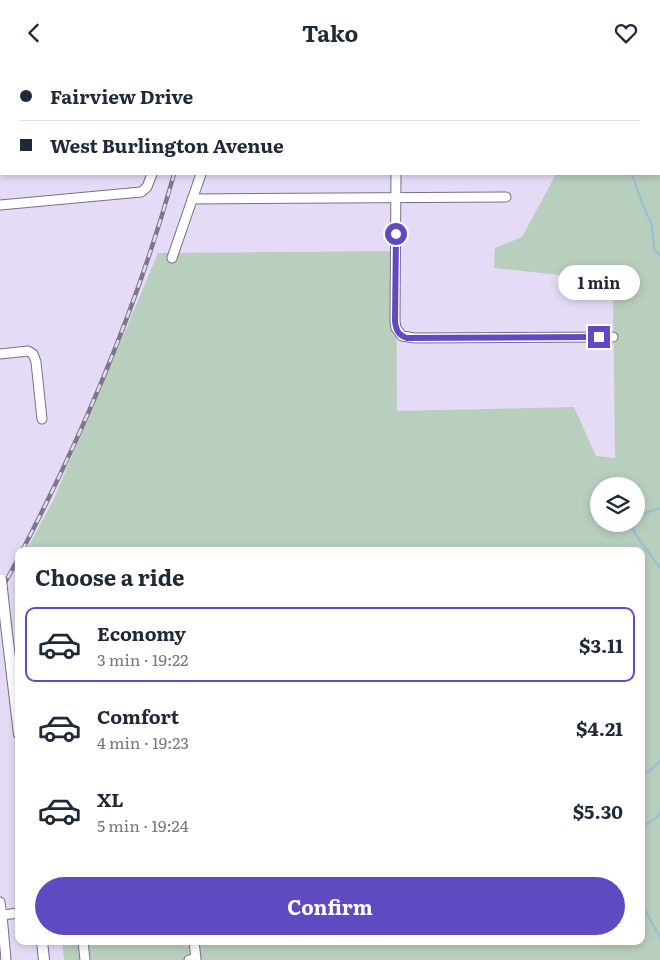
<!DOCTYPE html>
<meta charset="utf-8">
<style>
body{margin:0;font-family:Literata,serif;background:#f2f2f3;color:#1f2937;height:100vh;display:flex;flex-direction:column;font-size:19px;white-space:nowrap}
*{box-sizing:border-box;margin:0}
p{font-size:16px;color:#747a83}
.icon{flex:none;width:28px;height:28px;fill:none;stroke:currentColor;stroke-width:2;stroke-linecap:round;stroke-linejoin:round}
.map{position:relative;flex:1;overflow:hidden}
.details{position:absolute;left:15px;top:482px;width:630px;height:398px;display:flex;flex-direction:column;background:#fff;border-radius:10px;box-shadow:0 2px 8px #0003}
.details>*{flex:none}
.top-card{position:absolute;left:0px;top:0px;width:660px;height:110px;box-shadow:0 2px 8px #0003;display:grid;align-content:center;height:110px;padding:0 20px;background:#fff}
.buttons{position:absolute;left:590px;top:412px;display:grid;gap:10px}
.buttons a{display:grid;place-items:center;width:55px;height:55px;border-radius:50%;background:#fff;box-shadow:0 2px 8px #0003;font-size:25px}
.end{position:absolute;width:22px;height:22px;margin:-11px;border:6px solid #5f4ac2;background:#fff;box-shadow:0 0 0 2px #fff}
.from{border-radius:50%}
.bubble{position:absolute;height:35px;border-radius:18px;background:#fff;box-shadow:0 2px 8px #0003;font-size:16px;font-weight:700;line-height:35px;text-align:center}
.top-card b{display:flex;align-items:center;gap:18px;height:48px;font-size:19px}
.top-card b+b{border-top:1px solid #e0e1e3}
.top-card i{width:12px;height:12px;background:#1f2937}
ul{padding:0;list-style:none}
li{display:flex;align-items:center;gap:15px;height:75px;margin:0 10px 8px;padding:0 10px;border:2px solid transparent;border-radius:10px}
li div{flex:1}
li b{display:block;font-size:19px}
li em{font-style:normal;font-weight:700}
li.on{border-color:#5f4ac2}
li>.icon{width:45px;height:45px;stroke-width:1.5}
h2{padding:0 20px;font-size:22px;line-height:60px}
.cta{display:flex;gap:10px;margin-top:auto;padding:10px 20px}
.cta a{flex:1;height:58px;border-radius:30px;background:#5f4ac2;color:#fff;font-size:20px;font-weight:700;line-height:58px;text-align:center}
header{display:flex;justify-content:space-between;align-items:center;height:65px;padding:0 20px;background:#fff;font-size:22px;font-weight:700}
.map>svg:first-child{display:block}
.green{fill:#b9cfbe;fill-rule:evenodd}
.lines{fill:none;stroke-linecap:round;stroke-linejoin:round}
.stream{stroke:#9cc0d0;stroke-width:2.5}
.minor-casing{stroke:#786f87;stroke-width:11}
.major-casing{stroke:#786f87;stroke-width:12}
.minor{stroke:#fff;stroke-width:9}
.major{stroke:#fff;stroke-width:10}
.rail-casing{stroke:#7e7789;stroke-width:4.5}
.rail{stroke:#e5dbf6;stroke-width:2.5;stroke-dasharray:8;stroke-linecap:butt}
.major-bridge-casing{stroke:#786f87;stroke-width:12;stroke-linecap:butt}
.major-bridge{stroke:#fff;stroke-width:10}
.route{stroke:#5f4ac2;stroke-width:6}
</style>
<header><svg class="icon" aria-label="back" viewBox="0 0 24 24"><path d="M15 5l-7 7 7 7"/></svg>Tako<svg class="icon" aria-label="heart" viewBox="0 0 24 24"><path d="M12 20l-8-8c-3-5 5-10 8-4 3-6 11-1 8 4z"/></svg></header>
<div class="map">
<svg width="660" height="895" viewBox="0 0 660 895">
<rect width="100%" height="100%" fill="#e5dbf6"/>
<path class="green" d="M489,0H660V895H64L62,876H641V486H26L53,436L158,188L396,186L397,346L574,342L596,391L615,393L613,227L598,214L494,203L495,183L522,172L556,109H659V1H489ZM599,421H636V459H599Z"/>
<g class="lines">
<g class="stream">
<path d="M600,1L601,0"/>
<path d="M632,109L642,138L652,160L654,184L660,190"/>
<path d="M636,451L660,443"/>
<path d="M631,459L636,470L660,503"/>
<path d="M641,710L649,706L660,696"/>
<path d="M641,762L656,753L660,748"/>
<path d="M641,837L660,873"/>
</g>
<g class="minor-casing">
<g id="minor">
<path d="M54,0L96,1"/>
<path d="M181,1V0"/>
<path d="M237,1H405"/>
<path d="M396,109L395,256L396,263L402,271L415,273L613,272"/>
<path d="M192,134L506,132"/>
<path d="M0,140L141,127L147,122L152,109"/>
<path d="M172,193L201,109"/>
<path d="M0,289L28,286L33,289L36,297L42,354"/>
<path d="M0,837L2,850"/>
<path d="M83,876L85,895"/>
<path d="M6,895L2,850L19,848"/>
<path d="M189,895L196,894L194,876"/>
</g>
</g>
<g class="major-casing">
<g id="major">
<path d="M6,560L19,669"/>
<path d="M42,876L44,895"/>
</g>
</g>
<use href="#minor" class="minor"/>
<use href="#major" class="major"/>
<g class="rail-casing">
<g id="rail">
<path d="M201,1V0"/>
<path d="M22,486C84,367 138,239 174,109"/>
<path d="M0,527L19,492"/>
</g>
</g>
<use href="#rail" class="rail"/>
<g class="major-bridge-casing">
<path id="major-bridge" d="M1,515L6,560"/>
</g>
<use href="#major-bridge" class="major-bridge"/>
</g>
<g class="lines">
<path class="route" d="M396,169L395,256C396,265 398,270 407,273L599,272"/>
</g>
</svg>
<div class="buttons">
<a><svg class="icon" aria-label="layers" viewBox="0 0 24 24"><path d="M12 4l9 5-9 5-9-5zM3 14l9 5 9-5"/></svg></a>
</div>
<i class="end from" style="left:396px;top:169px"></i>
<i class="end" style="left:599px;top:272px"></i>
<div class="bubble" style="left:558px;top:200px;width:82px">1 min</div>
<div class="top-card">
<b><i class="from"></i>Fairview Drive</b>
<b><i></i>West Burlington Avenue</b>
</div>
<section class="details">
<h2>Choose a ride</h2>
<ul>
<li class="on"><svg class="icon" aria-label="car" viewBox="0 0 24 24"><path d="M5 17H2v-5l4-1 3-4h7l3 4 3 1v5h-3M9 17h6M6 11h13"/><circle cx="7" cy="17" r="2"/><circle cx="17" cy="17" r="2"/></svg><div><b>Economy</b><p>3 min · 19:22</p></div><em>$3.11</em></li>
<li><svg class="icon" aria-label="car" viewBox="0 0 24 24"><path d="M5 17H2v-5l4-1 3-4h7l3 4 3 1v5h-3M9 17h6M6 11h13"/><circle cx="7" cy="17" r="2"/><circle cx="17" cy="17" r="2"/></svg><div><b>Comfort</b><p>4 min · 19:23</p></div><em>$4.21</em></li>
<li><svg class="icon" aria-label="car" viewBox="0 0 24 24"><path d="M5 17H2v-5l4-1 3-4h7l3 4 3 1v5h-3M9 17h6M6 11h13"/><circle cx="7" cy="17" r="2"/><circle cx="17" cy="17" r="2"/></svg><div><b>XL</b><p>5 min · 19:24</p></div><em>$5.30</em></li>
</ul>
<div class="cta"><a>Confirm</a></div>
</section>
</div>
